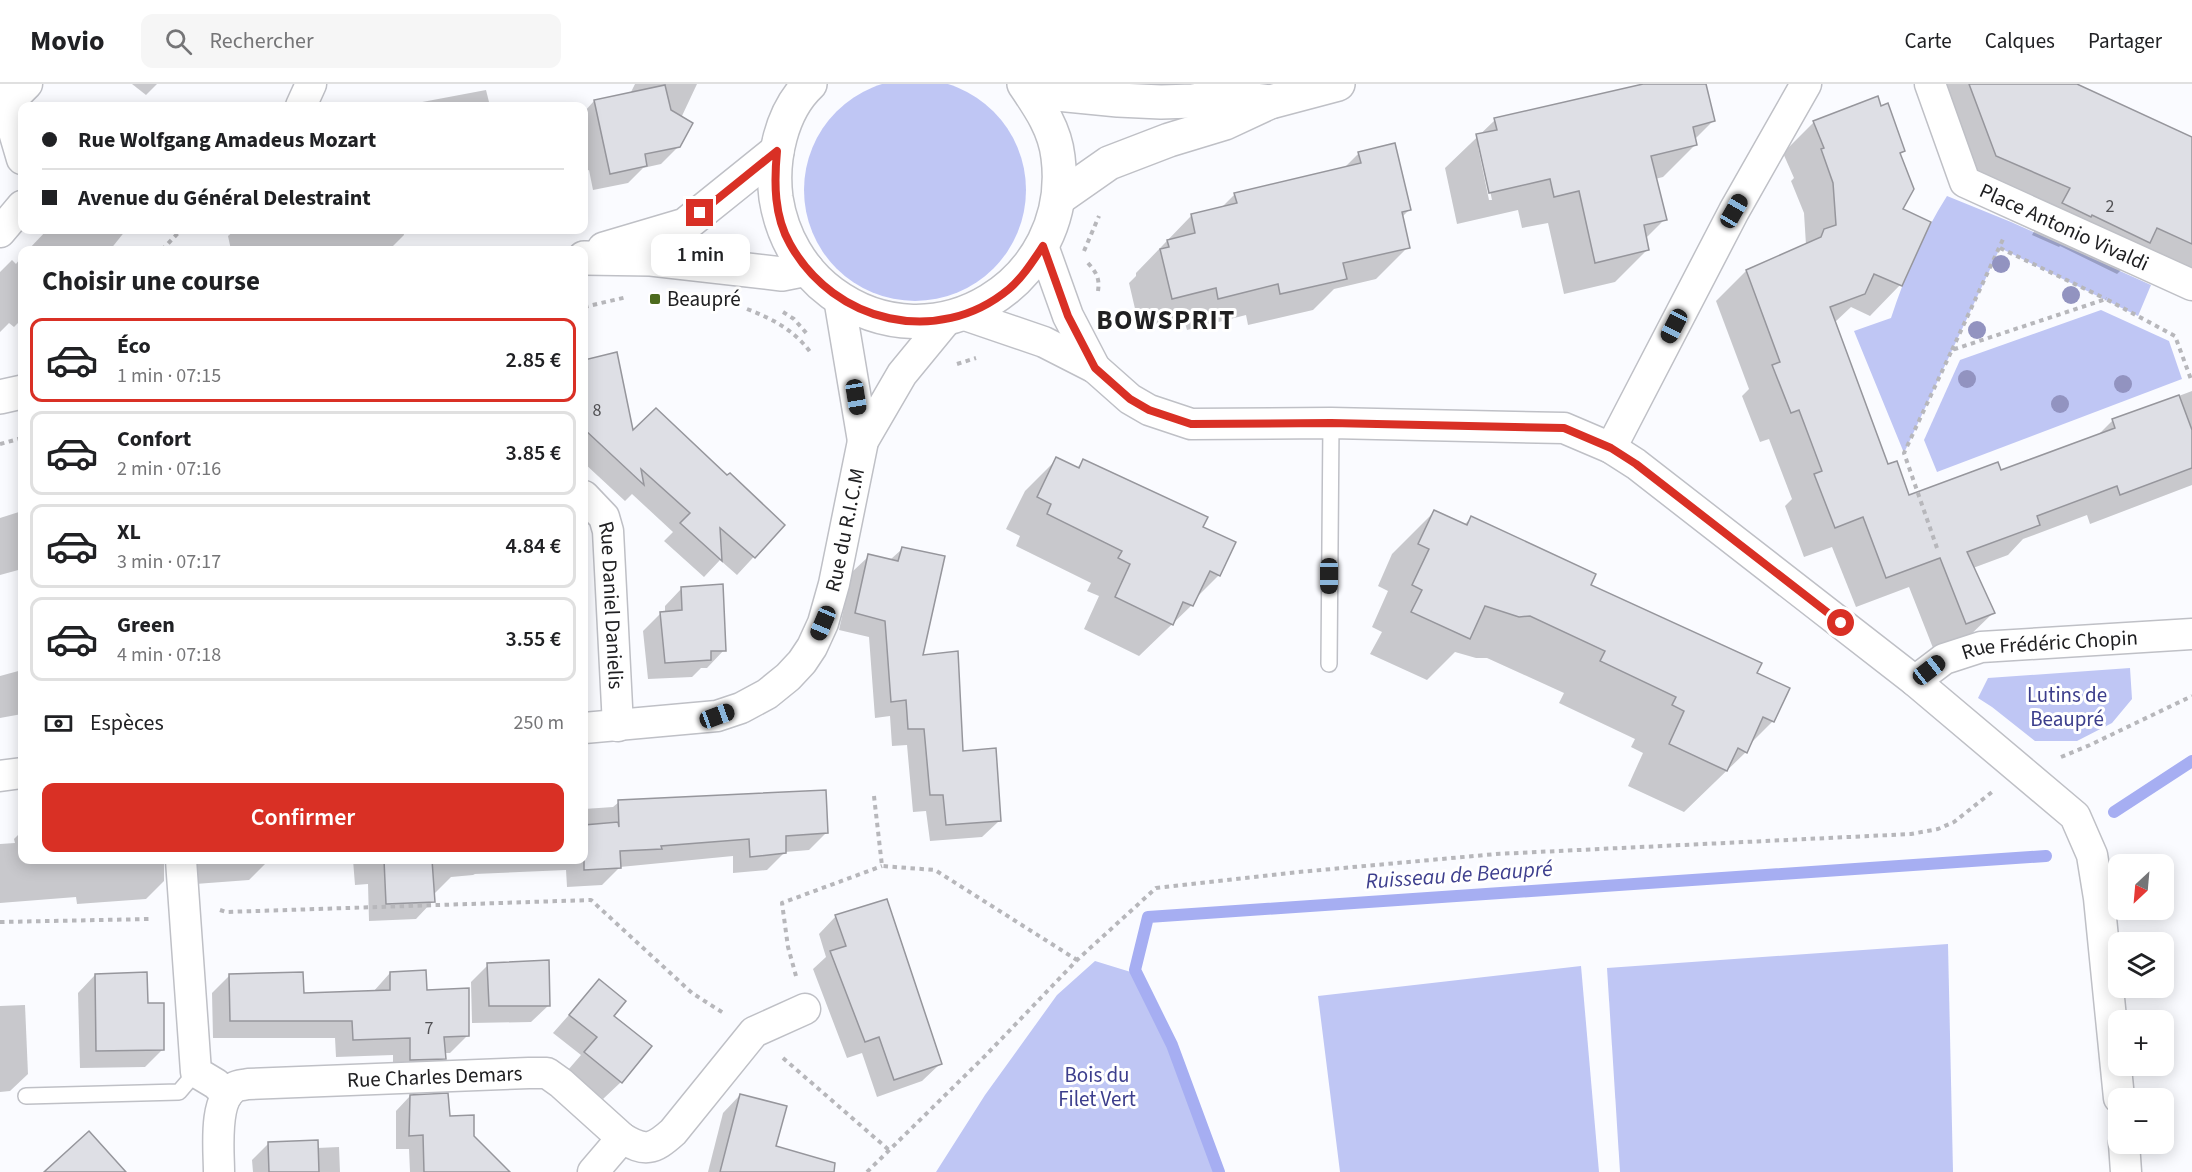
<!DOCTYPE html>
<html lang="fr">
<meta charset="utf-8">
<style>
body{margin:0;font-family:"Source Sans 3",sans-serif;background:#f6f6f6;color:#202124;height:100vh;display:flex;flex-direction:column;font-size:22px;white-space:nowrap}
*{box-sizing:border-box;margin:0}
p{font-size:20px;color:#757577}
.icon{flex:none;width:33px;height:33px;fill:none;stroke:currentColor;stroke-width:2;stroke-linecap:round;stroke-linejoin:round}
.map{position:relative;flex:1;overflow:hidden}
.sheet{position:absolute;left:18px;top:162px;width:570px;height:618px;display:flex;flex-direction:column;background:#fff;border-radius:12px;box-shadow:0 3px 15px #0003}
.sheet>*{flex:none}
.guide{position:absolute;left:18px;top:18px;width:570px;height:132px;border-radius:12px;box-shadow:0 3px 15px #0003;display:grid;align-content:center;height:132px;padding:0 24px;background:#fff}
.needle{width:39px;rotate:206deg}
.buttons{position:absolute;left:2108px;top:770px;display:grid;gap:12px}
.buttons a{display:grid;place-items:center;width:66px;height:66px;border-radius:12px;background:#fff;box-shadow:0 3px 15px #0003;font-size:30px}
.end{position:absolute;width:27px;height:27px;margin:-14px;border:8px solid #d93025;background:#fff;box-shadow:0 0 0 3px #fff}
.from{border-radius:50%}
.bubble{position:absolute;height:42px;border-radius:12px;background:#fff;box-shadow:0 3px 15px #0003;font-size:20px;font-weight:600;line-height:42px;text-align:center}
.car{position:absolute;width:18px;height:36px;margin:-18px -9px;border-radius:8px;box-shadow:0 0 4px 2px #0007;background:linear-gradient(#222 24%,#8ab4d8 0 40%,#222 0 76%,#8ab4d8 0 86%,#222 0)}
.guide b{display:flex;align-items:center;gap:21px;height:57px;font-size:22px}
.guide b+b{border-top:2px solid #e0e0e0}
.guide i{width:15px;height:15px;background:#202124}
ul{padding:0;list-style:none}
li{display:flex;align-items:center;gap:18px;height:84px;margin:0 12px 9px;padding:0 12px;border:3px solid #e0e0e0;border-radius:12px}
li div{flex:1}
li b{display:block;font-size:22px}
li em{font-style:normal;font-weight:600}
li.active{border-color:#d93025}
li>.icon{width:54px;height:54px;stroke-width:1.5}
h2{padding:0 24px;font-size:27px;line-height:72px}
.pay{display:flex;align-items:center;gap:15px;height:66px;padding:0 24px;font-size:22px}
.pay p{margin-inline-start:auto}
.primary-button{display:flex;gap:12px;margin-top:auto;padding:12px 24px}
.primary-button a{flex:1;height:69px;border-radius:12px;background:#d93025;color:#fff;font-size:24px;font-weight:600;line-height:69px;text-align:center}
header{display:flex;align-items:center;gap:36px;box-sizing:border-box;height:84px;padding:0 30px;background:#fff;border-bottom:2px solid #e0e0e0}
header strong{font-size:28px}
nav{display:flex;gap:33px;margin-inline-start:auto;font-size:21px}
.search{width:420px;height:54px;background:#f6f6f6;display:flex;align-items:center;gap:15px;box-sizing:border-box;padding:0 21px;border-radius:12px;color:#757577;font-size:22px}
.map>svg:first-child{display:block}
.green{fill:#bfc6f4}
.shadow{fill:#0003;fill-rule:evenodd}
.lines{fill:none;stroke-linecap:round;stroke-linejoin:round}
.stream{stroke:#a6aef2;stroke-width:12}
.building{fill:#dedfe5;stroke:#96969c;stroke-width:1.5}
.service-casing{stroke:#bfc0c6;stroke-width:18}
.minor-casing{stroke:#bfc0c6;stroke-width:33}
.tertiary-casing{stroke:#bfc0c6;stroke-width:36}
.path{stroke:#b7b7bb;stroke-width:4;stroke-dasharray:4.5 4.5;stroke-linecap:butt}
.service{stroke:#fff;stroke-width:15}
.minor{stroke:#fff;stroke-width:30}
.tertiary{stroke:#fff;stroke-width:33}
.tree{fill:#9293c0}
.route{stroke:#d93025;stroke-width:8}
.poi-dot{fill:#4c6a1e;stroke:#fff;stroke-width:2}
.labels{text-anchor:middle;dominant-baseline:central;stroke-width:6;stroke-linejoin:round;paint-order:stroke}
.number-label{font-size:18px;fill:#505053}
.street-label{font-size:21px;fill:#202022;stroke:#fff}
.poi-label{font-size:21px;fill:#202022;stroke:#fff;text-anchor:start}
.park-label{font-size:21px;fill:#3c3e8c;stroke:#fff}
.water-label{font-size:22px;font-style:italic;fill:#3e3f8e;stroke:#fff}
.district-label{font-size:27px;font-weight:bold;letter-spacing:1.5px;fill:#202022;stroke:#fff}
</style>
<header>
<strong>Movio</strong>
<div class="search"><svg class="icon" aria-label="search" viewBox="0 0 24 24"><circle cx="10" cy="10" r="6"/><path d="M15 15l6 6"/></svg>Rechercher</div>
<nav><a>Carte</a><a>Calques</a><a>Partager</a></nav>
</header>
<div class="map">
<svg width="2192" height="1088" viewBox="0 0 2192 1088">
<rect width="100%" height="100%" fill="#fafbff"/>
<g class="green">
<circle cx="915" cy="106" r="111"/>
<path d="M1947,112L2011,138L2151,201L2138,232L2000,164L1904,369L1854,247L1891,234C1905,191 1923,150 1947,112Z"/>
<path d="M2101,226L2169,257L2182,295L1937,388L1924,356L1960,276Z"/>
<path d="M2130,584L2132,615L2112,639L2077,657H2035L1992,623L1978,614L1988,594Z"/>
<path d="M1948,860L1953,1088H1620L1607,884Z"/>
<path d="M1095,877L1134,889L1184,987L1205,1044L1204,1046L1219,1088H936L985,1011L1057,911Z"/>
<path d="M1581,882L1599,1088H1340L1318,912Z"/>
</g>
<g class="shadow">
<path d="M132,0H157L146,11Z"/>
<path d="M635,0H697L681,34L679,62L661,80L643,84L628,99L593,106L589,86L584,88V28L594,17L630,10Z"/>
<path d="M1650,0H1705L1713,37L1694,56L1695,61L1663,93L1655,95L1665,135L1645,155L1647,166L1615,198L1564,210L1548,139L1522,144L1518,126L1457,140L1445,84L1495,36ZM1480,60L1492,116H1489L1478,63Z"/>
<path d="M1926,0H2073L2192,54V205L2130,177L2117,190L2060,162L2059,163L2032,151L2040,136L1965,103Z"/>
<path d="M486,6L490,22H401Z"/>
<path d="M1880,24L1904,66L1899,71L1901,126L1929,138L1900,201L1870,232L1851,223L1834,239L1887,382L1908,413L2000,388L2097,352L2112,337L2192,307V401L2090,440L2087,431L2023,455L2008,471L1973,484L1993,529L1962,559L1935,569L1909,503L1856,523L1832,463L1804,473L1785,422L1792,415L1769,355L1760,358L1742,312L1749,305L1716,217L1746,187L1806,161L1804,129L1791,97L1794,94L1783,69L1814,38Z"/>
<path d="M1359,69L1409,126L1401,134L1408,163L1376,195L1334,205L1313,226L1248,241L1246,231L1187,246L1184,236L1140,246L1129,199L1136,192V189L1191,132L1221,124L1235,110L1344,84Z"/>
<path d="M47,146H126L110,166H28Z"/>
<path d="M235,146H403L404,151L389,166H231L228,152Z"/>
<path d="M22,172V235L14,243L9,239L0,248V188L12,176L16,180Z"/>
<path d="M616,270L632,349L727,393L783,441L737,491L720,476L704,493L664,457L673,448L632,410L625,417L584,379V278Z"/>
<path d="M1057,375L1076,385L1083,377L1201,444L1219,491L1195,515L1192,521L1139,572L1084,545L1099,512L1087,507L1091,499L1016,462L1020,452L1006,445L1025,407Z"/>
<path d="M22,427V485L0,491V434Z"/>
<path d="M1434,428L1463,442L1471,434L1589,501L1755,590L1773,637L1749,661L1746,668L1684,728L1628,702L1643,669L1631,663L1635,655L1559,619L1564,609L1487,574H1476L1455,568L1427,596L1370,570L1382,548L1372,543L1388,507L1378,502L1392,470Z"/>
<path d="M902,465L921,572L961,668L999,737L982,753L930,757L926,727L913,728L907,661L892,662L890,632L875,634L869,553L839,546L852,488L869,472L890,476Z"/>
<path d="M682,504L724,566L707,584H701L692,593L648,595L643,547L660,530L665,529V522Z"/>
<path d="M22,586V630L0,634V592Z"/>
<path d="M619,718L826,749L809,766L785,768L767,786L733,789V772L620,783L602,801L567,803L566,786L475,790L473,791L451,793L433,811V817L416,835L369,837L368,800L355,801L353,776H584V725L613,723Z"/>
<path d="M22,747V776H266V779L249,796L182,801L170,777L164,776V797L146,815L77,820L76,813L0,819V760L15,759L14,755Z"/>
<path d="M836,832L940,980L922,997L877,1013L862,969L847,974L813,885L826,873L819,850Z"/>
<path d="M488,881L549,921L531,938L472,939L471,898Z"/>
<path d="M390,889L425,907L467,952L450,969H444V974L427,992L393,993V971L336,973L335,954H213L212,909L230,891L303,911L373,908Z"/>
<path d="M95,891L146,921L162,966L145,983L80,984L78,909Z"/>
<path d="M599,897L612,932L621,998L603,1015L568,986L581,971L553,949Z"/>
<path d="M25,921L28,990L10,1007L0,1008V922Z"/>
<path d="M740,1011L787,1088H708L723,1029Z"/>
<path d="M410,1012L448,1033L472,1052L494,1088H410L409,1065H396V1027Z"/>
<path d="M269,1059L317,1064L339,1063L340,1088H253L252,1076Z"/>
</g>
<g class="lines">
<g class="stream">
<path d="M2114,728L2192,677"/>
<path d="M1219,1088L1172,961L1135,886L1148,833L2046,772"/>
</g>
</g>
<g class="building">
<path d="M1643,0H1706L1715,37L1693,43L1697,61L1651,72L1667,136L1644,141L1649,166L1595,179L1579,107L1554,113L1550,95L1489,109L1476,50L1497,46L1494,34Z"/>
<path d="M1969,0H2077L2192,53V160L2157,144L2150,159L2092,131L2091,133L2062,119L2070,104L1996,72Z"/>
<path d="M665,1L671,26L693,39L680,63L645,70L647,82L610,90L594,16Z"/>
<path d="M1878,12L1881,22L1888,19L1905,67L1900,69L1914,105L1903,125L1931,138L1902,202L1874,190L1865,210L1830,223L1888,380L1897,377L1909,411L1998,378L2001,386L2115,344L2112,335L2179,311L2192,346V384L2120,411L2117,402L2037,432L2040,441L1967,468L1995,529L1966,540L1940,474L1886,494L1863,433L1835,444L1814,390L1822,387L1799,326L1791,329L1772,281L1780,278L1746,186L1821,153L1824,145L1836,141L1833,99L1821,65L1824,64L1813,37Z"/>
<path d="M1395,59L1411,126L1402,128L1410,164L1343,179L1347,195L1280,210L1278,200L1218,215L1216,204L1172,215L1160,165L1169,163L1167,156L1195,149L1191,130L1237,119L1234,109L1361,79L1358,68Z"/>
<path d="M617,268L633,346L656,324L727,391L730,389L785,441L755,474L720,444L722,477L680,439L690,429L641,385L644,401L584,345V276Z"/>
<path d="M1056,373L1079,384L1083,375L1208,433L1203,443L1236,458L1220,492L1210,487L1193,522L1183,518L1173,541L1115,513L1130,480L1118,474L1122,467L1047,430L1051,420L1037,413Z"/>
<path d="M1434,426L1467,441L1471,432L1596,490L1591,501L1762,579L1757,589L1790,604L1774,638L1763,633L1747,669L1738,664L1727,687L1669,660L1684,627L1672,621L1676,613L1600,577L1605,567L1530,532L1519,533L1485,522L1470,555L1411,528L1422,506L1412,501L1429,465L1418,460Z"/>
<path d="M902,463L945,472L923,571L958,567L963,667L996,664L1001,737L946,741L943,711H930L924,645H908L906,616L891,618L885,537L855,529L868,470L898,477Z"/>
<path d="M723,500L726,567H711V576L665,579L660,528L682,526L681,503Z"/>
<path d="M826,706L828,749L786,752V769L750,773L749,755L661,762L662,765L620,767L621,784L584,786V741L618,738L619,743L618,716Z"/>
<path d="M384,776H432L435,818L386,820Z"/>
<path d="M887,815L942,980L894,996L879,953L865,958L830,867L846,862L835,831Z"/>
<path d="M549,876L550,922H489L487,879Z"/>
<path d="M426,886L427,906L469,904V952L444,953L446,975L410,976V954L353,956L352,937H230L229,890L303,888L304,909L390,906V888Z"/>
<path d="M147,888L148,919H164V966L96,967L95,890Z"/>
<path d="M599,895L626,917L614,932L652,962L622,999L584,968L597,953L569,931Z"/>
<path d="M448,1009L450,1032L474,1031V1052L510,1088H424L423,1051L409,1052L410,1011Z"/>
<path d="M740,1010L787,1022L776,1062L835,1079L834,1088H720Z"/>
<path d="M89,1047L126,1088H44Z"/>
<path d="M318,1056L319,1088H269L268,1058Z"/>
</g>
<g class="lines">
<g class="service-casing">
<g id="service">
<path d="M1329,580L1331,339"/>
<path d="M26,1012L179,1008L196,988"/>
</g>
</g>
<g class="minor-casing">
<g id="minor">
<path id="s1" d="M1930,0L1965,98L2192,201"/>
<path d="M4,14L22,75"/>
<path d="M0,16L17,10L27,0"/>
<path d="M301,22L311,0"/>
<path d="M0,148L22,122"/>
<path d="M1043,162L1068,232L1095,284"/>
<path d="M839,214L863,357"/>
<path d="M962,230L1044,258L1095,284L1130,315L1149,326L1191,340L1331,339L1564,344L1611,364L1636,380L1915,597L2075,732L2092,771L2099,814L2119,1014"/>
<path d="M1611,364L1734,127L1806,0"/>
<path id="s2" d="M584,412L604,433L608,447L618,642"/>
<path id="s3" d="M1915,597L1944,575L1981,563L2192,550"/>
<path id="s4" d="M584,644L717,632L741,624L767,610L788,593L802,578L812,563L823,539L834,500L863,357L902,290L948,234"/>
<path d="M0,692L22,689"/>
<path d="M181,776L196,988L216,1000L227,1011"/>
<path d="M622,1054C645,1068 653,1066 673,1048L754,948L805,925"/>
<path d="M2124,1059L2126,1088"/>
<path id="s5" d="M219,1088C219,1066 213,1016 235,1003C238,1001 244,1001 248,1000L529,989H547L561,999L622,1054L593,1088"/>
</g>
</g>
<g class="tertiary-casing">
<g id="tertiary">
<path d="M810,0C781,27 771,76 776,114C782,152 801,186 832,209C935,285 1074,198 1058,73C1055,45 1039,22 1024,0"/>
<path d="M1028,0L1057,10L1118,16L1161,18L1193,17L1223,12L1270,18"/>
<path d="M1059,114L1109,79L1169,56L1225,39L1270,18L1338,0"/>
<path d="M604,165L685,141L777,67"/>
<path d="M584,174L651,175L782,190L807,185"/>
<path d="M0,313L22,308"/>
</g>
</g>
<g class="path">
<path d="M2000,164L2106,215"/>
<path d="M162,166L181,146"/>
<path d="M1084,167L1099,132"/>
<path d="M1088,179C1096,188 1100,194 1098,207"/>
<path d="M584,223L627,213"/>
<path d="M747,225C773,235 794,246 811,269"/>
<path d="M783,228L794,235L808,251"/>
<path d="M1952,266L2004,153"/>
<path d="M957,280L976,274"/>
<path d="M0,360L22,354"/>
<path d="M1937,464L1904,369L1952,266L2106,215L2175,252L2192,298"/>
<path d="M2061,673L2090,661L2192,612"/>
<path d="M874,712L882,782L935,786L1077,876"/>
<path d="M220,826L226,828L591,816L692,909L725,930"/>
<path d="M0,838L150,835"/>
<path d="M796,892L788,863L782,819L882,782"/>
<path d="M783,974L889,1066"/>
<path d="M867,1088L985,972L1077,876L1156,804L1299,788L1496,770L1911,750L1938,745L1954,738L1992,708"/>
</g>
<use href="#service" class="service"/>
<use href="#minor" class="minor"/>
<use href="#tertiary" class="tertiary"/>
</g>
<g class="tree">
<circle cx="2001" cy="180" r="9"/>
<circle cx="2071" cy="211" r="9"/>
<circle cx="1977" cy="246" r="9"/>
<circle cx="1967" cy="295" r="9"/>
<circle cx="2123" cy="300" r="9"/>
<circle cx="2060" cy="320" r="9"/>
</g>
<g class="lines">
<path class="route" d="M700,129L777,67C774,99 774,132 790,160C834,239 938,264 1009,205C1023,193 1033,177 1043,162L1068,232L1095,284L1130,315L1149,326L1191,340L1331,339L1564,344L1611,364L1636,380L1841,539"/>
</g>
<rect class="poi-dot" x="649" y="209" width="12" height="12" rx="3"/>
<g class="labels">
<g class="number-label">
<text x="2110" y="122">2</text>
<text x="597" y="326">8</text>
<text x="429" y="944">7</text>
</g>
<g class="street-label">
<text stroke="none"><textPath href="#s1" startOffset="213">Place Antonio Vivaldi</textPath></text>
<text stroke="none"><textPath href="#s4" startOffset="376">Rue du R.I.C.M</textPath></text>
<text stroke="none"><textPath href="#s2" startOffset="118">Rue Daniel Danielis</textPath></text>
<text stroke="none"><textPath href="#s3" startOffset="144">Rue Frédéric Chopin</textPath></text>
<text stroke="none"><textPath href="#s5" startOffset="290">Rue Charles Demars</textPath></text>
</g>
<g class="poi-label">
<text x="667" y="215">Beaupré</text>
</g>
<g class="park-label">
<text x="2067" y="611">Lutins de<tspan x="2067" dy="24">Beaupré</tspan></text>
<text x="1097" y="991">Bois du<tspan x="1097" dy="24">Filet Vert</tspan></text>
</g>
<g class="water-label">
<text transform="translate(1459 791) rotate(-4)">Ruisseau de Beaupré</text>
</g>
<g class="district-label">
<text x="1166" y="236">BOWSPRIT</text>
</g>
</g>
</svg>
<div class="buttons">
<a><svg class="needle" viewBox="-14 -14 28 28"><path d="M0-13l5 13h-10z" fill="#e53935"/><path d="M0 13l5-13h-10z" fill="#757577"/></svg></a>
<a><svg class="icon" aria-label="layers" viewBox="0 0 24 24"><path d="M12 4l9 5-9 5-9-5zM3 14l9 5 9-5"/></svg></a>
<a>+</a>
<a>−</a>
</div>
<i class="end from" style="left:1841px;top:539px"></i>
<i class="end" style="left:700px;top:129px"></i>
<div class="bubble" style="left:651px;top:150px;width:99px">1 min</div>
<i class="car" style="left:1734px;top:127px;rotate:30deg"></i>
<i class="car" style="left:1674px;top:242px;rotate:207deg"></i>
<i class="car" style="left:856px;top:313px;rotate:171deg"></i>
<i class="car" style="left:1329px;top:492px;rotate:180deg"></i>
<i class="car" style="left:823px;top:539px;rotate:203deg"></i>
<i class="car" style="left:1929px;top:586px;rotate:52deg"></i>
<i class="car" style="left:717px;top:632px;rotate:70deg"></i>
<div class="guide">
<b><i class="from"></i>Rue Wolfgang Amadeus Mozart</b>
<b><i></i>Avenue du Général Delestraint</b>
</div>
<section class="sheet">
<h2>Choisir une course</h2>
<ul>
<li class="active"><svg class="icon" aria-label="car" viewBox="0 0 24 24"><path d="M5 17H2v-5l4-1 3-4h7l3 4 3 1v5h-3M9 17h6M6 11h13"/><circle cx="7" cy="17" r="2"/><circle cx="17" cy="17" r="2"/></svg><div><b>Éco</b><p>1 min · 07:15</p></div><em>2.85 €</em></li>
<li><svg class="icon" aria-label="car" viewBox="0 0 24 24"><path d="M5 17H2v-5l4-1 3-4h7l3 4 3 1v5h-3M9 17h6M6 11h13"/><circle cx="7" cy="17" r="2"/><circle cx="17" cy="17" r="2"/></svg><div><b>Confort</b><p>2 min · 07:16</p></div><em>3.85 €</em></li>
<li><svg class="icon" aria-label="car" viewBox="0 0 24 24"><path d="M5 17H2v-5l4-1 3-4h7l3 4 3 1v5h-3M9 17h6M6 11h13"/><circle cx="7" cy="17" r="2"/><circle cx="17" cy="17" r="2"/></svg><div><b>XL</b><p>3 min · 07:17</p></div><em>4.84 €</em></li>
<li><svg class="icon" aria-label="car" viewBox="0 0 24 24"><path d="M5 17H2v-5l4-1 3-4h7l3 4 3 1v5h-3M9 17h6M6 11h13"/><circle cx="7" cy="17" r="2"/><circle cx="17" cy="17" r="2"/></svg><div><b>Green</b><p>4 min · 07:18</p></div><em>3.55 €</em></li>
</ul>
<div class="pay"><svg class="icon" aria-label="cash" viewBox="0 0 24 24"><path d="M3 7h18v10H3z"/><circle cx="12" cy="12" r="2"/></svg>Espèces<p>250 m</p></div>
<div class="primary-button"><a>Confirmer</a></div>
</section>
</div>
